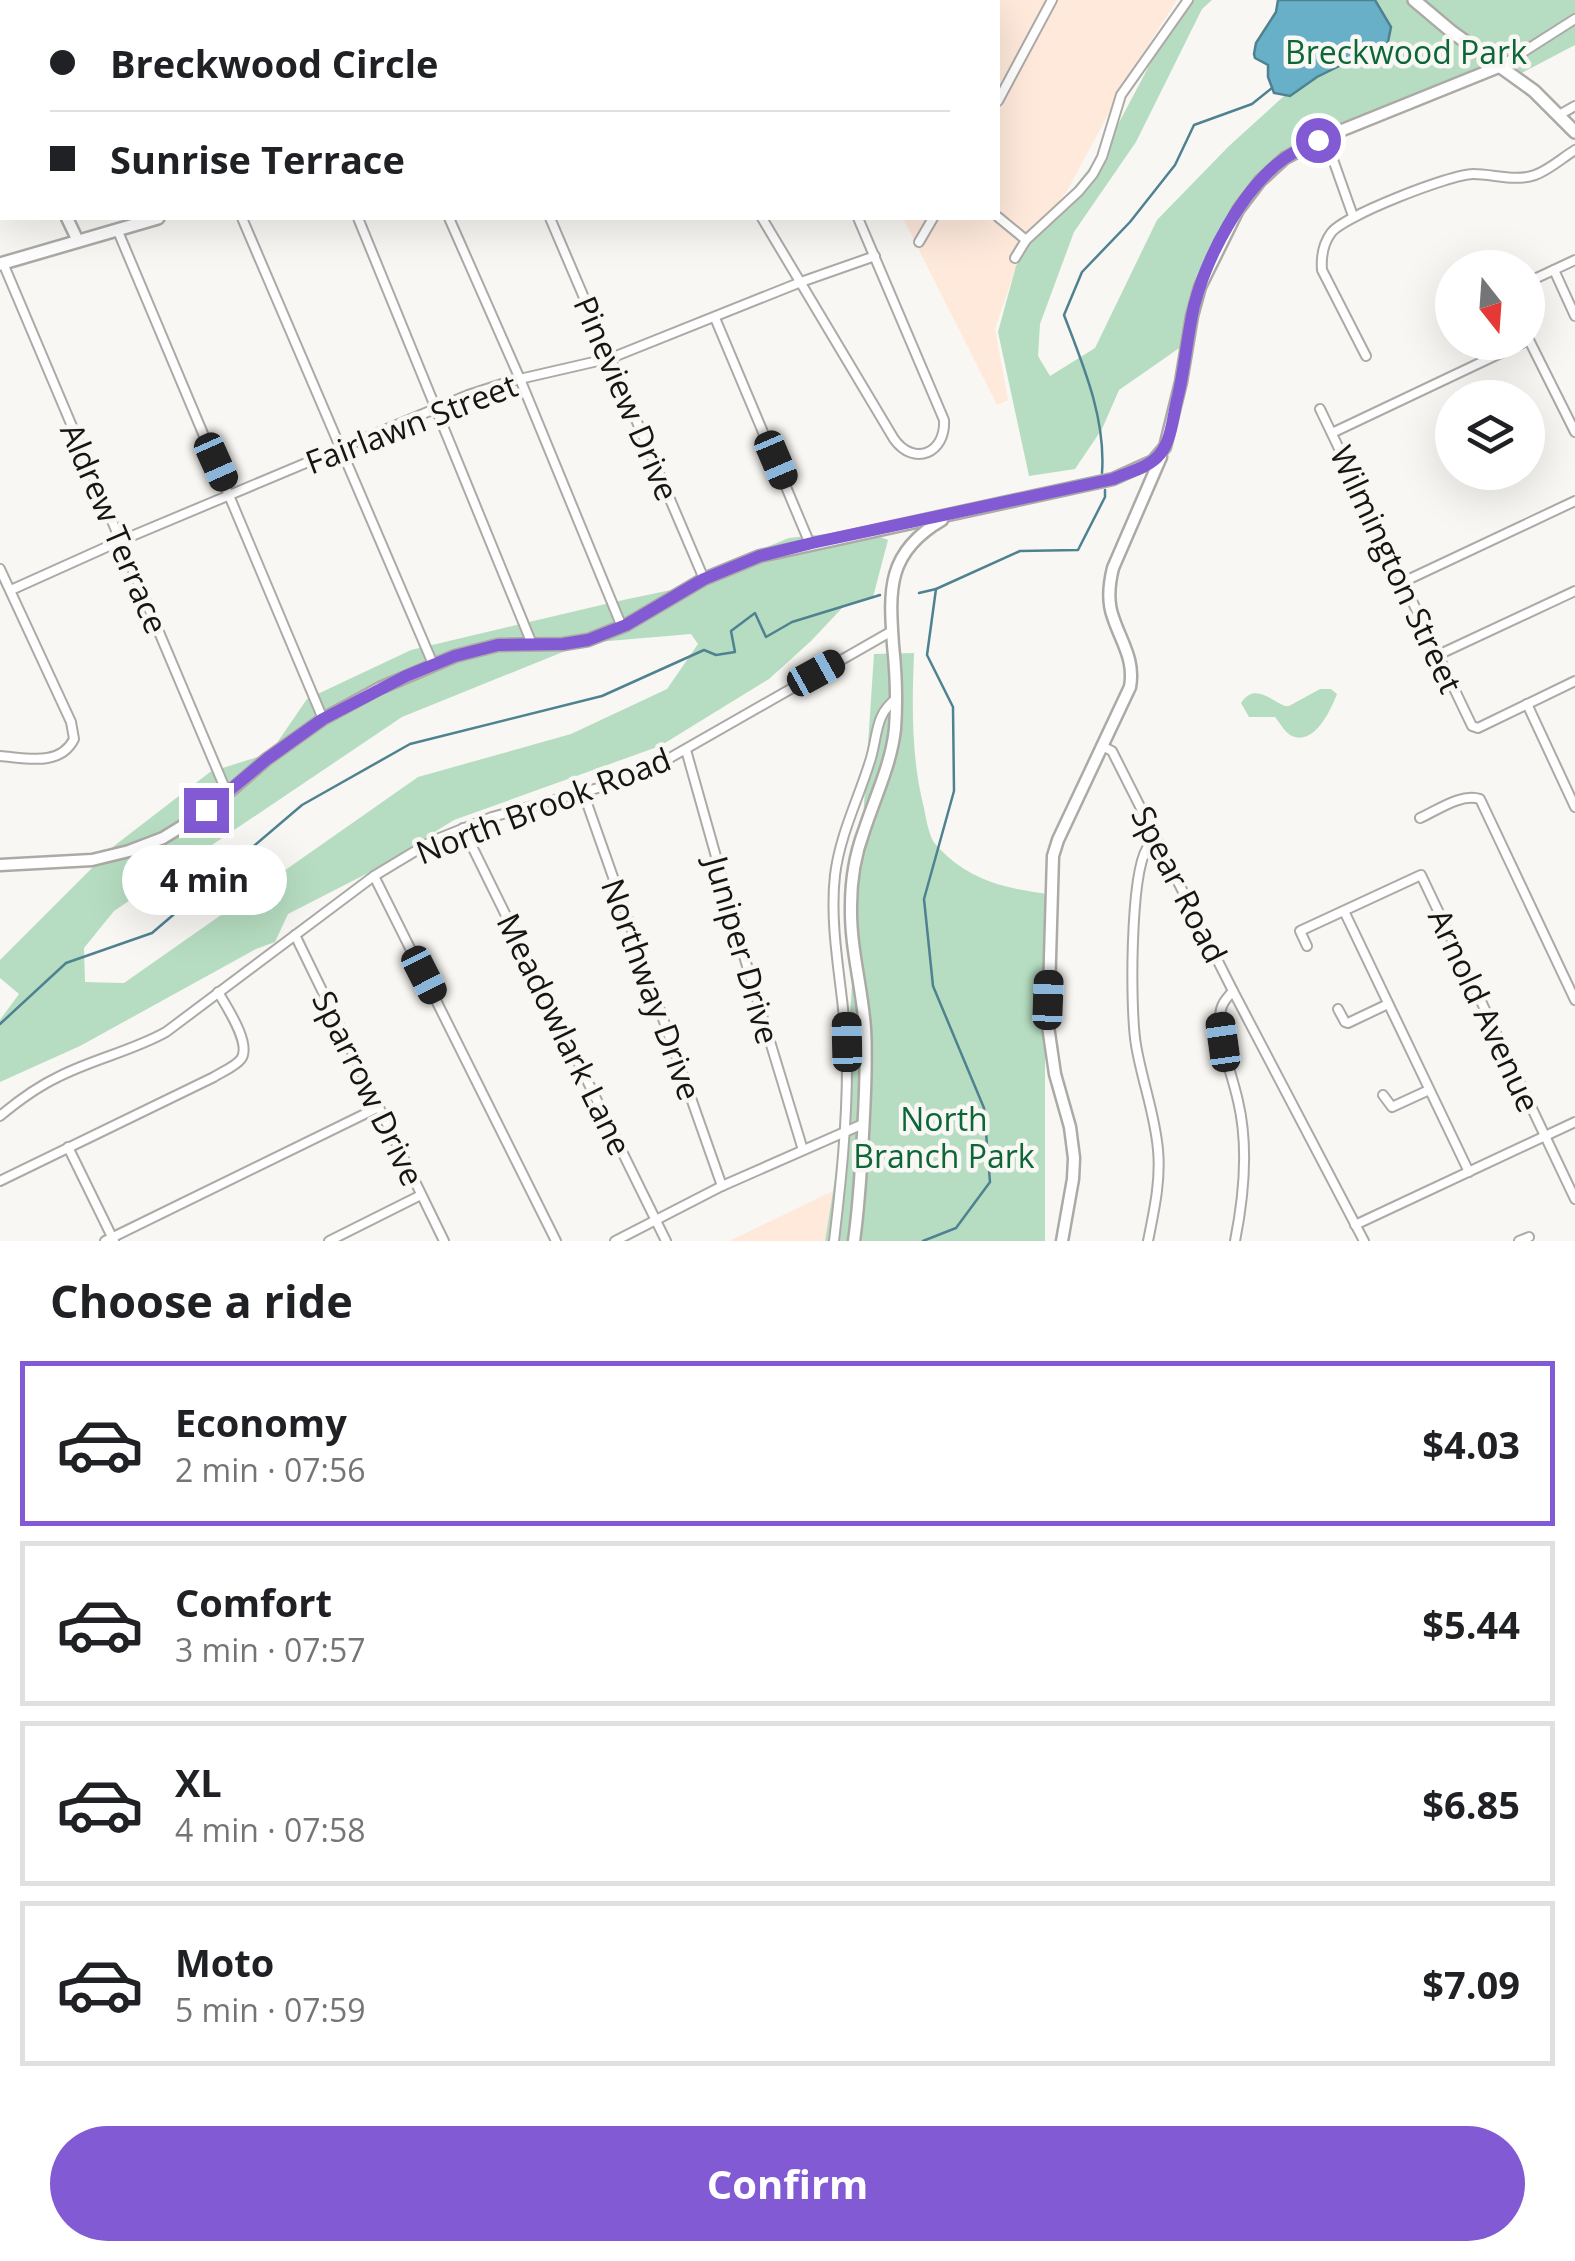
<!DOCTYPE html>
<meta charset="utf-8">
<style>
body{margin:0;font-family:"Open Sans",sans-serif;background:#f2f2f2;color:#202124;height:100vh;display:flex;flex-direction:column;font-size:38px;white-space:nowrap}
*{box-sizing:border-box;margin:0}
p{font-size:32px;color:#757577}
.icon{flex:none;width:55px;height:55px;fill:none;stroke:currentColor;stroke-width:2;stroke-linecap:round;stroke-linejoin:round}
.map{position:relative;height:1241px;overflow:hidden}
.sheet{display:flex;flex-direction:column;background:#fff;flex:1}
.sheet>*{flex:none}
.top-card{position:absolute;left:0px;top:0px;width:1000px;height:220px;box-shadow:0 10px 40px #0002;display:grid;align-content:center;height:220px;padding:0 50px;background:#fff}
.needle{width:65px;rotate:163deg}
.buttons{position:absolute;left:1435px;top:250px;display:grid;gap:20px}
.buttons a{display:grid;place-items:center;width:110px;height:110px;border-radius:50%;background:#fff;box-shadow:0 10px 40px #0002;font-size:50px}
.end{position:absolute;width:45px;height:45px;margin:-22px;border:12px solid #815ad4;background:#fff;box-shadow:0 0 0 5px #fff}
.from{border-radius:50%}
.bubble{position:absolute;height:70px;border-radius:35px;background:#fff;box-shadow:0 10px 40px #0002;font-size:32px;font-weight:700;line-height:70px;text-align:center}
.car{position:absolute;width:30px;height:60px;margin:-30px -15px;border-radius:12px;box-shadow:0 0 8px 2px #0007;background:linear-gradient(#222 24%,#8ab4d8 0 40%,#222 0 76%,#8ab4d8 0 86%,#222 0)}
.top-card b{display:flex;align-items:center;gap:35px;height:95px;font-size:38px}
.top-card b+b{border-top:2px solid #e0e0e0}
.top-card i{width:25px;height:25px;background:#202124}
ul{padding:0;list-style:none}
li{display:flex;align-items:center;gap:30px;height:165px;margin:0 20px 15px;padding:0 30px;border:5px solid #e0e0e0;border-radius:0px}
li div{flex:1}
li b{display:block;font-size:38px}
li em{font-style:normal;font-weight:700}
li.active{border-color:#815ad4}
li>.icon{width:90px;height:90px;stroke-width:1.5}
h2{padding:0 50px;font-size:45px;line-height:120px}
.button{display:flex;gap:20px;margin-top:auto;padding:20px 50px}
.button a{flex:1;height:115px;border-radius:60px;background:#815ad4;color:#fff;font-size:40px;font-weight:700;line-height:115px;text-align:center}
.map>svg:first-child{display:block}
.education{fill:#fee9db}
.green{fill:#b6ddc1;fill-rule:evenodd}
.water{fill:#68b0c7;stroke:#4f8291;stroke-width:2.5}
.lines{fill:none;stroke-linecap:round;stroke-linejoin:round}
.stream{stroke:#4f8291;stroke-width:2.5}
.minor-casing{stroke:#acaaa6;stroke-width:12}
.tertiary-casing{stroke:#acaaa6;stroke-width:15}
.secondary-casing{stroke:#acaaa6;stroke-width:16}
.minor{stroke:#fff;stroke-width:8}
.tertiary{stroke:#fff;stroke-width:10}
.secondary{stroke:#fff;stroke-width:11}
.route{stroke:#815ad4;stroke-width:12}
.labels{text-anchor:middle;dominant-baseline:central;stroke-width:9;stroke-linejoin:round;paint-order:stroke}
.park-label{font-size:32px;fill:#0c6738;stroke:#f9f7f3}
.street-label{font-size:32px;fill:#151514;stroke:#f9f7f3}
</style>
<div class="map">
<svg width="1575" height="1241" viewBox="0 0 1575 1241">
<rect width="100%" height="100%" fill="#f9f7f3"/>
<g class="education">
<path d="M803,0H1177L1132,70L1068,189L1016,267L995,329L1008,400L997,405L903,218H998V2H805Z"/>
<path d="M833,1191L825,1241H729Z"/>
</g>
<g class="green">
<path d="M1184,0H1212L1202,9L1136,142L1074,232L1040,324L1038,356L1050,376L1095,348L1157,220L1229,146L1362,25L1359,0H1575V45L1514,77L1489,73L1301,144L1258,173L1210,267L1188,342L1119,390L1102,429L1075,469L1029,476L998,332L1016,266L1031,242L1106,147Z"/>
<path d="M863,530L888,540L873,597L844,606L811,641L769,679L660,746L454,820L372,871L288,914L275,942L256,949L80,1046L0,1082V1020L19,994L0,978V960L114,846L210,772L270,753L307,699L411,650L614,602L685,587L693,577L789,538ZM691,634L698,644L667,689L571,734L418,777L124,983L85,982L84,948L114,911L402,717L585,643Z"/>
<path d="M914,653C912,706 911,757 924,808C926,818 928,830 932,839C935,845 942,851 947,856C978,884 1015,890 1055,895L1053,920L1045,922V1241H825L842,1135L874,654Z"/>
<path d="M1320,689H1331L1337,694C1331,709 1315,746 1292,736C1285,733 1280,723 1275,717H1249L1241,703C1254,683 1269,699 1285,706H1289Z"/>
</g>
<path class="water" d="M1278,0H1375L1391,27L1388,42L1317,77L1290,96L1274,93L1268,77V65L1255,58L1254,54L1256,43L1276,12Z"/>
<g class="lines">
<g class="stream">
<path d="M1102,473C1106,418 1083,365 1064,315L1082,272L1130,222L1175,165L1194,125L1252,104L1272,88"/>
<path d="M919,593L936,589"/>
<path d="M0,1024L66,963L152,933L302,805L410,744L602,696L704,650L716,655L735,652L731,631L755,613L766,637L792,622L880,595"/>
<path d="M923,1241L956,1228L990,1182L984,1108L933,986L924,899L954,791L953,707L927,655L936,589L1020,551L1078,550L1105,497V490"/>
</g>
<g class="minor-casing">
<g id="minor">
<path d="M60,0L61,2"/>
<path d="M179,0L180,2"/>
<path d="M1501,66L1575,19"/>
<path d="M998,101L1052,0"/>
<path d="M1559,115L1575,106"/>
<path d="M1325,137L1353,216"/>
<path d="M998,217L1026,240"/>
<path d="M242,218L433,664"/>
<path d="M358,218L532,644"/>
<path d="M449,218L520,379L622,627"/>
<path d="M550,218L704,579"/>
<path d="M762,218L894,439C914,467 946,453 944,420L858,218"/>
<path d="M117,229L323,719"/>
<path d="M919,242L933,218"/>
<path d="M1015,258L1026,240L1079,191L1093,174L1102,157L1121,95L1188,0"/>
<path d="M3,263L227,793"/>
<path d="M1554,270L1575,316"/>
<path d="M1528,282L1575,260"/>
<path d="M715,318L810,544"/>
<path d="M1528,341L1529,340L1575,432"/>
<path d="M1366,356L1322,270C1321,257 1323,244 1331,233C1343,216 1451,174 1473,174C1494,174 1515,182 1535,175C1549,170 1562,158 1575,150"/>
<path d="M1320,409L1472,726L1478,728L1575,681"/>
<path d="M1332,433L1524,342"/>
<path d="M0,569L71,722L74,739C60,767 26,758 0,756"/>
<path d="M1403,582L1575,501"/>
<path d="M11,590L120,541L468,395L511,381L611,358L801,282L875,256"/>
<path d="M1438,655L1575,591"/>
<path d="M1527,704L1575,807"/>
<path d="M1102,746L1112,751L1233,991L1364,1241"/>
<path d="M686,750L744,956L803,1150"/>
<path d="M583,792L722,1186"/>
<path d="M1420,818C1438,810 1461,793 1480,799L1575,1000"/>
<path d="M463,828L666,1241"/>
<path d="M374,876L556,1241"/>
<path d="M1344,911L1469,1172"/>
<path d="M295,935L444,1241"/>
<path d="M1307,946L1300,931L1421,875L1575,1199"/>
<path d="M1233,991C1225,1000 1220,1005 1220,1018C1220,1046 1232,1074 1238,1101C1249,1147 1244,1196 1235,1241"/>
<path d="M1338,1009L1345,1022L1348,1023L1388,1004"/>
<path d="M1383,1095L1392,1107L1429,1090"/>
<path d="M0,1116C18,1101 37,1087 58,1077C93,1059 132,1051 166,1032L374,876L432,841L492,817L609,785L647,771L892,631"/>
<path d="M68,1147L114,1241"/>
<path d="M0,1181L214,1077C222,1072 236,1066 241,1059C252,1044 226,1006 218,992"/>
<path d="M1355,1225L1575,1122"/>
<path d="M105,1241L379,1107"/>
<path d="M329,1241L421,1195"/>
<path d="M615,1241L722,1186L863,1124"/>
<path d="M834,1241C841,1182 847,1125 847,1066C847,1002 828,937 835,875C840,834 859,798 871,758C878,734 875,714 897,698"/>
<path d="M1148,1241C1154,1211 1161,1180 1158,1150C1155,1114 1142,1081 1136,1045C1130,1010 1130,876 1147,848L1159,843"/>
<path d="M1519,1241L1529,1237"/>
</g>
</g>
<g class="tertiary-casing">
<g id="tertiary">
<path d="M0,73L2,78"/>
<path d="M67,218L78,241"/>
<path d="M0,865L92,860L129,851L163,838L207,811L267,759L323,719L380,688L455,656L498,645L563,644L588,640L626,625L704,579L760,556L1113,479L1153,461L1165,447L1181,382L1192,316L1200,287L1238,210L1260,181L1285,158L1325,137L1501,66"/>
<path d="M854,1241C859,1206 861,1170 863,1134C865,1099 867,1063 865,1028C862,987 850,947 851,906C851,881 855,855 864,831C875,797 891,765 895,729C897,701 896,673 893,645C889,589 887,552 942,520"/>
<path d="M1062,1241L1073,1179L1074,1158L1070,1127L1055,1074L1048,1026L1053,856L1058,840L1130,687C1135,659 1121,642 1113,617C1107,601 1109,584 1113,568L1161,457"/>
</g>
</g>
<g class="secondary-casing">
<g id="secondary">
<path d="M1414,0L1452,32L1534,91L1575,132"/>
<path d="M793,2L796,0"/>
<path d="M0,264L158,218"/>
</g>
</g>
<use href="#minor" class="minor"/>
<use href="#tertiary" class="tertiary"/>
<use href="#secondary" class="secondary"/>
</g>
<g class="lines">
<path class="route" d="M206,810L267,759L323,719L406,676L455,656L498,645L563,644L588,640L626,625L704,579L760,556L812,543L1113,479C1128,472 1149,468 1160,454C1172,440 1173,414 1178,396C1185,367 1187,336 1194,306C1207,256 1242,189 1285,158C1295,151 1307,146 1318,140"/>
</g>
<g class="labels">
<g class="park-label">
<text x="1406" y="51">Breckwood Park</text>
<text x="944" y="1118">North<tspan x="944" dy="37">Branch Park</tspan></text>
</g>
<g class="street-label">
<text transform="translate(627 398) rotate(67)">Pineview Drive</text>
<text transform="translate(411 423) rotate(-21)">Fairlawn Street</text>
<text transform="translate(115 528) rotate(67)">Aldrew Terrace</text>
<text transform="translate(1397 569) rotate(65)">Wilmington Street</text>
<text transform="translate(543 805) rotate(-21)">North Brook Road</text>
<text transform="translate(1180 884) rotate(63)">Spear Road</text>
<text transform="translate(743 950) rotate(74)">Juniper Drive</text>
<text transform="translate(652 989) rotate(70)">Northway Drive</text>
<text transform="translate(1485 1010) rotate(65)">Arnold Avenue</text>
<text transform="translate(565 1034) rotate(64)">Meadowlark Lane</text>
<text transform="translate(369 1088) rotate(64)">Sparrow Drive</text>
</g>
</g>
</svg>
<div class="buttons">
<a><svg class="needle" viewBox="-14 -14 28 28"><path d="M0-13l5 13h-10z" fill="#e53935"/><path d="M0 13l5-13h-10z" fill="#757577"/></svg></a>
<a><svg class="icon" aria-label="layers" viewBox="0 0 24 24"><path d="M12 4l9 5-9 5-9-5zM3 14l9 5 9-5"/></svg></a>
</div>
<i class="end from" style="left:1318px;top:140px"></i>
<i class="end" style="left:206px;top:810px"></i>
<div class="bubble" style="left:122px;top:845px;width:165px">4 min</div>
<i class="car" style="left:776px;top:460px;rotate:157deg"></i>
<i class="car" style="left:216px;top:462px;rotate:156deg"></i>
<i class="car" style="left:816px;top:673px;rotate:61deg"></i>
<i class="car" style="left:424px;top:975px;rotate:153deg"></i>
<i class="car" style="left:1048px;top:1000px;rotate:2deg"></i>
<i class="car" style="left:847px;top:1042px;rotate:359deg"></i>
<i class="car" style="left:1223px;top:1042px;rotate:352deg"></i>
<div class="top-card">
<b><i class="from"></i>Breckwood Circle</b>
<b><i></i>Sunrise Terrace</b>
</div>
</div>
<section class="sheet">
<h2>Choose a ride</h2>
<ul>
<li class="active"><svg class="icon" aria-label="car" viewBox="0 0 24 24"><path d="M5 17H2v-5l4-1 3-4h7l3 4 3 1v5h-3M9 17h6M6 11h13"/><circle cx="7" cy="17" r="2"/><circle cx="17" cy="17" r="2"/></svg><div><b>Economy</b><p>2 min · 07:56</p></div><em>$4.03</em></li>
<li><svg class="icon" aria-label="car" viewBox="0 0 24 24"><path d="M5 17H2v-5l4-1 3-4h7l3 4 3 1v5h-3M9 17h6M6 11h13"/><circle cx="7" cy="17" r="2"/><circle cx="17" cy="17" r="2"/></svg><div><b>Comfort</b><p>3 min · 07:57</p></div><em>$5.44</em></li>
<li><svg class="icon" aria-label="car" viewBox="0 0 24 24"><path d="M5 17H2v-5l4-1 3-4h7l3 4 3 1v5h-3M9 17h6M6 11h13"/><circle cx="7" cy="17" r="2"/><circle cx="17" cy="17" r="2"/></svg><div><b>XL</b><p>4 min · 07:58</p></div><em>$6.85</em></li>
<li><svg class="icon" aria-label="car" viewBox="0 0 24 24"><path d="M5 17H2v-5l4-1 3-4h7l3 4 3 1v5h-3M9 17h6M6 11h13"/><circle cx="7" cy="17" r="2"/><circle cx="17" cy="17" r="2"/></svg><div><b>Moto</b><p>5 min · 07:59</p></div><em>$7.09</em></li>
</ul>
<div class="button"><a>Confirm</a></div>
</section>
